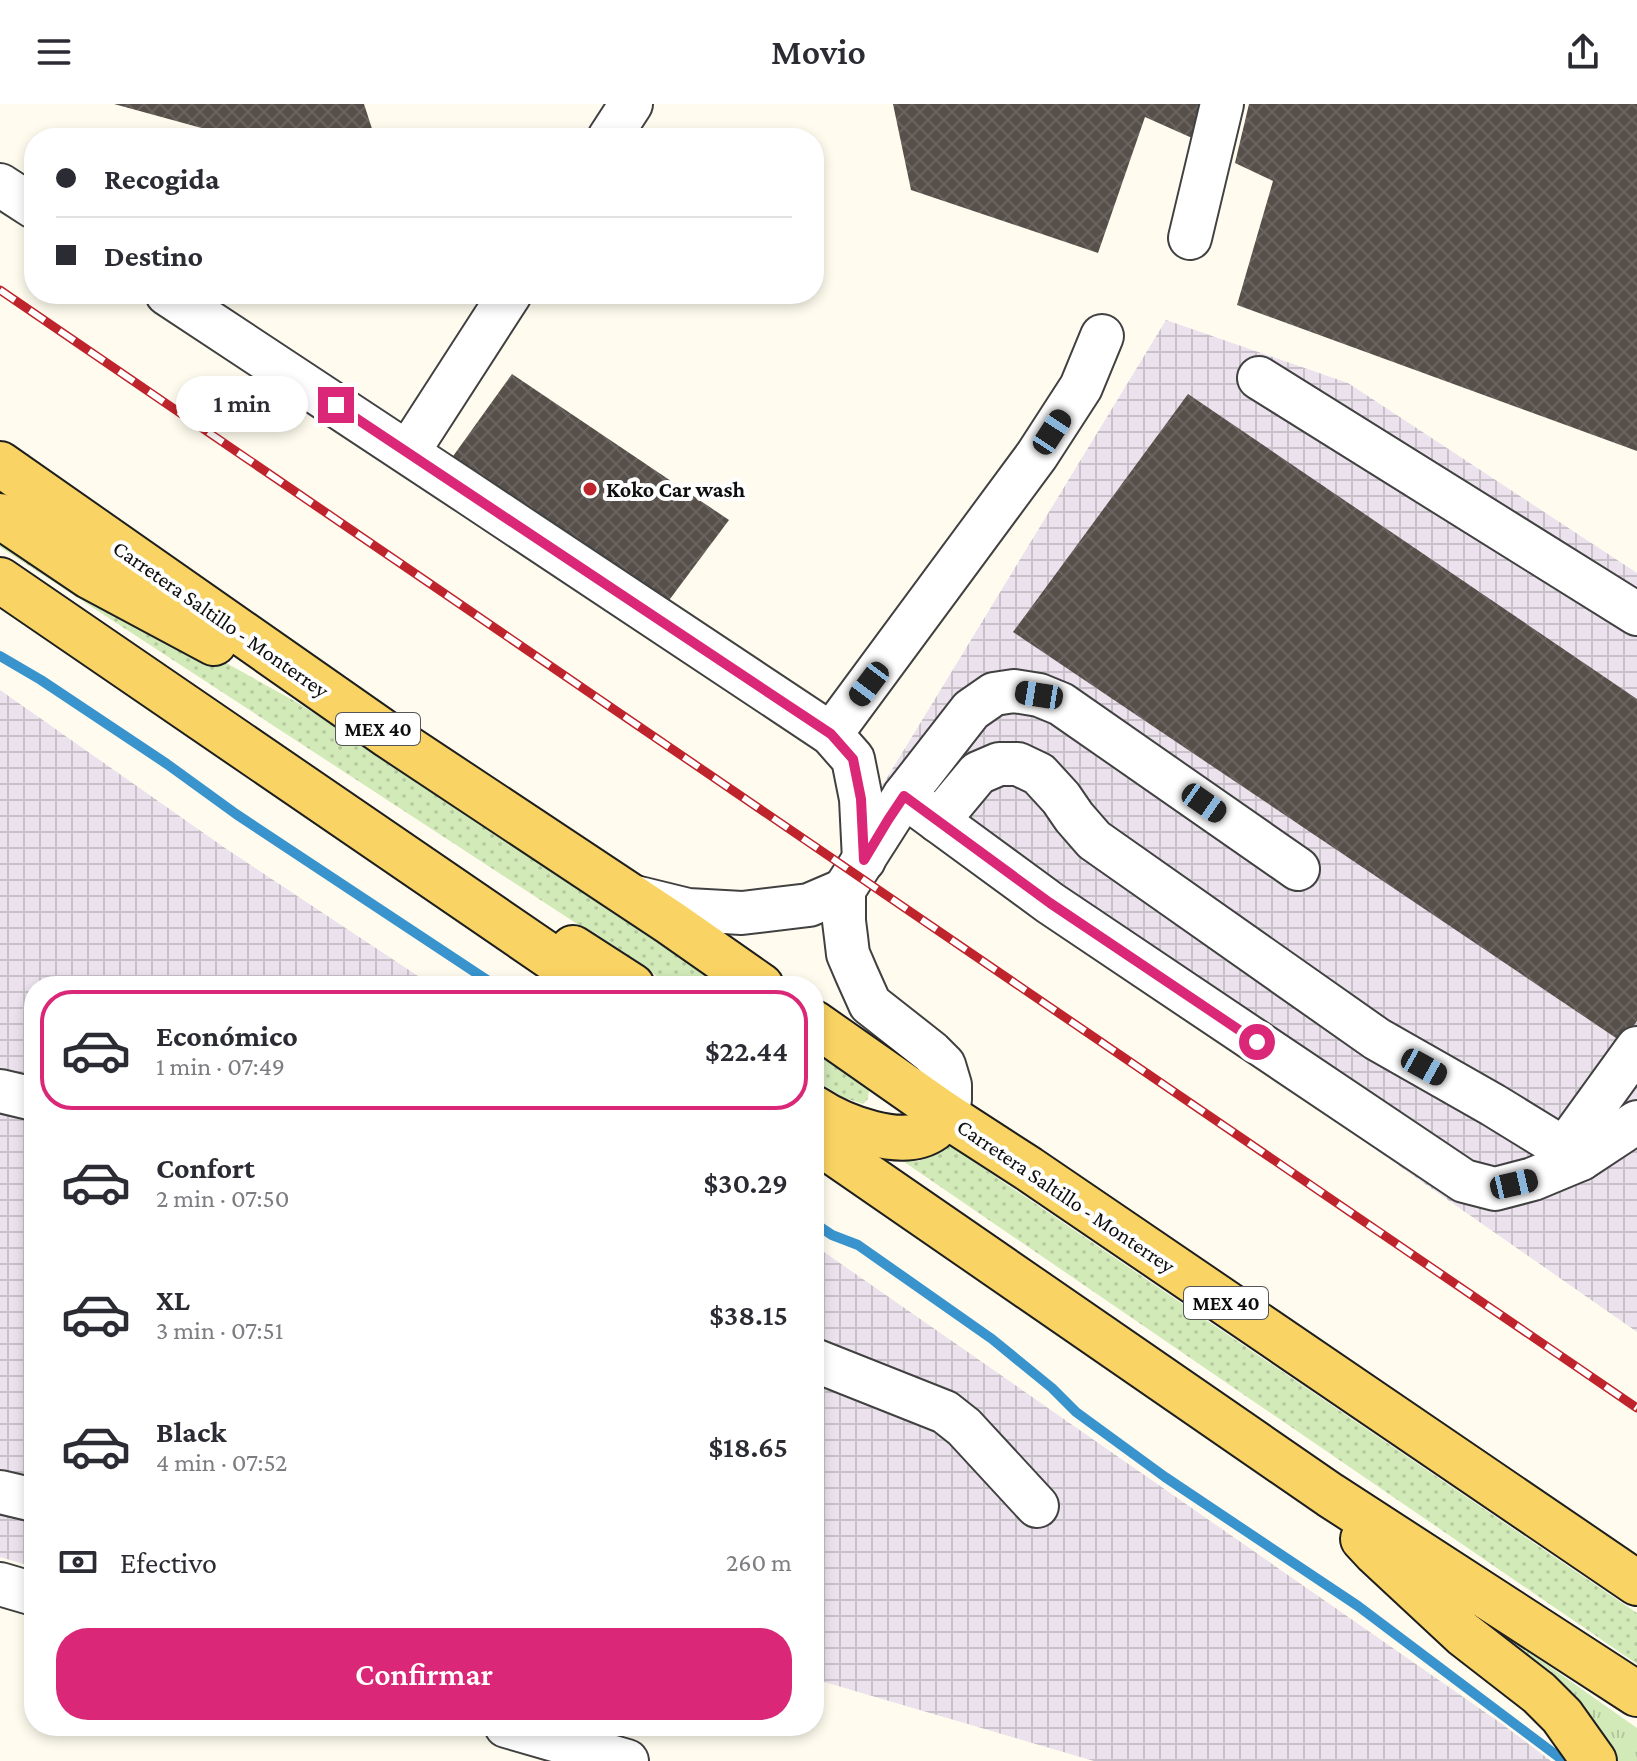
<!DOCTYPE html>
<html lang="es">
<meta charset="utf-8">
<style>
body{margin:0;font-family:"Crimson Pro",serif;background:#f2f2f3;color:#2b2b33;height:100vh;display:flex;flex-direction:column;font-size:30px;white-space:nowrap}
*{box-sizing:border-box;margin:0}
p{font-size:26px;color:#7c7c81}
.icon{flex:none;width:44px;height:44px;fill:none;stroke:currentColor;stroke-width:2;stroke-linecap:round;stroke-linejoin:round}
.map{position:relative;flex:1;overflow:hidden}
.side{position:absolute;left:24px;top:872px;width:800px;height:760px;display:flex;flex-direction:column;background:#fff;border-radius:32px;box-shadow:0 4px 12px #0003}
.side>*{flex:none}
.top-card{position:absolute;left:24px;top:24px;width:800px;height:176px;border-radius:32px;box-shadow:0 4px 12px #0003;display:grid;align-content:center;height:176px;padding:0 32px;background:#fff}
.end{position:absolute;width:36px;height:36px;margin:-18px;border:10px solid #db2777;background:#fff;box-shadow:0 0 0 4px #fff}
.from{border-radius:50%}
.bubble{position:absolute;height:56px;border-radius:28px;background:#fff;box-shadow:0 4px 12px #0003;font-size:26px;font-weight:600;line-height:56px;text-align:center}
.car{position:absolute;width:24px;height:48px;margin:-24px -12px;border-radius:10px;box-shadow:0 0 6px 2px #0007;background:linear-gradient(#222 24%,#8ab4d8 0 40%,#222 0 76%,#8ab4d8 0 86%,#222 0)}
.top-card b{display:flex;align-items:center;gap:28px;height:76px;font-size:30px}
.top-card b+b{border-top:2px solid #e1e1e2}
.top-card i{width:20px;height:20px;background:#2b2b33}
ul{padding:14px 0 0;list-style:none}
li{display:flex;align-items:center;gap:24px;height:120px;margin:0 16px 12px;padding:0 16px;border:4px solid transparent;border-radius:32px}
li div{flex:1}
li b{display:block;font-size:30px}
li em{font-style:normal;font-weight:600}
li.on{border-color:#db2777}
li>.icon{width:72px;height:72px;stroke-width:1.5}
.pay{display:flex;align-items:center;gap:20px;height:88px;padding:0 32px;font-size:30px}
.pay p{margin-inline-start:auto}
.action{display:flex;gap:16px;margin-top:auto;padding:16px 32px}
.action a{flex:1;height:92px;border-radius:32px;background:#db2777;color:#fff;font-size:32px;font-weight:600;line-height:92px;text-align:center}
header{display:flex;justify-content:space-between;align-items:center;height:104px;padding:0 32px;background:#fff;font-size:36px;font-weight:600}
.map>svg:first-child{display:block}
.industrial{fill:url(#industrial-grid)}
.grass{fill:url(#grass-tufts)}
.park{fill:url(#park-dots)}
.lines{fill:none;stroke-linecap:round;stroke-linejoin:round}
.stream{stroke:#3994ce;stroke-width:10}
.building{fill:url(#building-cross-hatch)}
.minor-casing{stroke:#414141;stroke-width:46}
.major-casing{stroke:#1f1f1f;stroke-width:48}
.minor{stroke:#fff;stroke-width:42}
.major{stroke:#f9d464;stroke-width:44}
.rail-casing{stroke:#bf242d;stroke-width:9}
.rail{stroke:#fff;stroke-width:6;stroke-dasharray:18;stroke-linecap:butt}
.route{stroke:#db2777;stroke-width:10}
.poi-dot{fill:#bf242d;stroke:#fff;stroke-width:3}
.labels{text-anchor:middle;dominant-baseline:central;stroke-width:8;stroke-linejoin:round;paint-order:stroke}
.shield{fill:#fff;stroke:#565656;stroke-width:2}
.shield-label{font-size:20px;font-weight:bold;fill:#0e0e0e}
.poi-label{font-size:22px;font-weight:bold;fill:#0e0e0e;stroke:#fff;text-anchor:start}
.street-label{font-size:22px;fill:#0e0e0e;stroke:#fff}
</style>
<header><svg class="icon" aria-label="menu" viewBox="0 0 24 24"><path d="M4 6h16M4 12h16M4 18h16"/></svg>Movio<svg class="icon" aria-label="share" viewBox="0 0 24 24"><path d="M12 15V3M7 8l5-5 5 5M5 13v7h14v-7"/></svg></header>
<div class="map">
<svg width="1637" height="1657" viewBox="0 0 1637 1657">
<defs>
<pattern id="industrial-grid" width="8" height="8" patternUnits="userSpaceOnUse" patternTransform="scale(2)"><rect width="8" height="8" fill="#ebe2ed"/><path d="M0 4h8M4 0v8" fill="none" stroke="#c8c1ca"/></pattern>
<pattern id="grass-tufts" width="24" height="20" patternUnits="userSpaceOnUse" patternTransform="scale(2)"><rect width="24" height="20" fill="#d2eab8"/><path d="M3 7l-1-3M5 7V3M7 7l1-3M15 17l-1-3M17 17v-4M19 17l1-3" fill="none" stroke="#b3c89d"/></pattern>
<pattern id="park-dots" width="8" height="8" patternUnits="userSpaceOnUse" patternTransform="scale(2)"><rect width="8" height="8" fill="#d2eab8"/><path d="M2 2h.1M6 6h.1" fill="none" stroke="#b3c89d" stroke-width="1.8" stroke-linecap="round"/></pattern>
<pattern id="building-cross-hatch" width="8" height="8" patternUnits="userSpaceOnUse" patternTransform="scale(2)"><rect width="8" height="8" fill="#574f4a"/><path d="M0 0l8 8M0 8l8-8" fill="none" stroke="#6a6460"/></pattern>
</defs>
<rect width="100%" height="100%" fill="#fffcef"/>
<g class="industrial">
<path d="M1166,216L1348,279L1637,469V1228L874,695Z"/>
<path d="M0,586L225,744L433,882H34V1463L0,1453Z"/>
<path d="M814,1141L1502,1620L1551,1657H1094L814,1575Z"/>
</g>
<path class="grass" d="M1432,1480L1637,1624V1657H1611Z"/>
<g class="park">
<path d="M0,423L90,483L298,599L363,640L724,882H672L0,443Z"/>
<path d="M814,942L858,972L869,986L868,995L863,1000L842,993L814,975Z"/>
<path d="M949,1041L1637,1509V1560L897,1053L918,1057L935,1051Z"/>
</g>
<g class="lines">
<g class="stream">
<path d="M0,552L41,576L167,660L236,710L496,882"/>
<path d="M814,1119L832,1131L858,1141L992,1235L1052,1284L1076,1308L1165,1373L1358,1502L1564,1657"/>
</g>
</g>
<g class="building">
<path d="M114,0H364L375,34H238Z"/>
<path d="M893,0H1210L1201,38L1145,13L1098,149L911,86Z"/>
<path d="M1249,0H1637V347L1237,201L1273,77L1235,59Z"/>
<path d="M512,270L729,416L667,499L451,355Z"/>
<path d="M1188,290L1637,595V917L1622,938L1013,528Z"/>
</g>
<g class="lines">
<g class="minor-casing">
<g id="minor">
<path d="M609,34L631,0"/>
<path d="M0,81L34,103"/>
<path d="M1190,134L1222,0"/>
<path d="M167,190C389,335 610,484 831,630L853,655L861,695L864,756"/>
<path d="M1259,274L1637,510"/>
<path d="M408,348L510,190"/>
<path d="M831,630L1037,351L1081,283L1102,232"/>
<path d="M904,692L1050,799L1464,1077L1495,1085L1533,1075L1581,1055L1637,1018"/>
<path d="M938,717L978,669L999,660H1018L1039,670L1061,694L1074,713L1094,736L1377,935L1493,1001L1581,1055"/>
<path d="M635,793L688,806L742,809L809,801L844,786"/>
<path d="M0,987L34,995"/>
<path d="M944,1010L950,996V981L944,961L931,948L870,900L857,871L848,850L846,833L844,817V786L904,692L971,606L994,590L1014,587L1039,591L1061,600L1298,765"/>
<path d="M1564,1045L1637,944"/>
<path d="M814,1256L945,1308L964,1323L1037,1402"/>
<path d="M0,1388L34,1396"/>
<path d="M0,1480L34,1490"/>
<path d="M506,1622L627,1657"/>
</g>
</g>
<g class="major-casing">
<g id="major">
<path d="M0,360L389,632L671,819L761,882"/>
<path d="M0,412L89,472L214,539"/>
<path d="M0,476L593,882"/>
<path d="M573,844L632,882"/>
<path d="M814,919L944,1010L1029,1065L1637,1479"/>
<path d="M814,1004C841,1022 903,1047 933,1025C938,1021 941,1015 944,1010"/>
<path d="M814,1035L1330,1391L1637,1590"/>
<path d="M1363,1435L1376,1449L1463,1530L1539,1589L1562,1612L1594,1657"/>
</g>
</g>
<use href="#minor" class="minor"/>
<use href="#major" class="major"/>
<g class="rail-casing">
<path id="rail" d="M0,186L1637,1304"/>
</g>
<use href="#rail" class="rail"/>
</g>
<g class="lines">
<path class="route" d="M336,301L831,630L853,655L861,695L864,756L888,716L904,692L1050,799L1257,938"/>
</g>
<circle class="poi-dot" cx="590" cy="385" r="8"/>
<g class="labels">
<g class="shield">
<rect x="336" y="609" width="84" height="32" rx="6"/>
<rect x="1184" y="1183" width="84" height="32" rx="6"/>
</g>
<g class="shield-label">
<text x="378" y="625">MEX 40</text>
<text x="1226" y="1199">MEX 40</text>
</g>
<g class="poi-label">
<text x="606" y="385">Koko Car wash</text>
</g>
<g class="street-label">
<text transform="translate(221 515) rotate(35)">Carretera Saltillo - Monterrey</text>
<text transform="translate(1066 1092) rotate(34)">Carretera Saltillo - Monterrey</text>
</g>
</g>
</svg>
<i class="end from" style="left:1257px;top:938px"></i>
<i class="end" style="left:336px;top:301px"></i>
<div class="bubble" style="left:176px;top:272px;width:132px">1 min</div>
<i class="car" style="left:1052px;top:328px;rotate:33deg"></i>
<i class="car" style="left:869px;top:580px;rotate:217deg"></i>
<i class="car" style="left:1039px;top:591px;rotate:279deg"></i>
<i class="car" style="left:1204px;top:699px;rotate:125deg"></i>
<i class="car" style="left:1424px;top:963px;rotate:119deg"></i>
<i class="car" style="left:1514px;top:1080px;rotate:77deg"></i>
<div class="top-card">
<b><i class="from"></i>Recogida</b>
<b><i></i>Destino</b>
</div>
<section class="side">
<ul>
<li class="on"><svg class="icon" aria-label="car" viewBox="0 0 24 24"><path d="M5 17H2v-5l4-1 3-4h7l3 4 3 1v5h-3M9 17h6M6 11h13"/><circle cx="7" cy="17" r="2"/><circle cx="17" cy="17" r="2"/></svg><div><b>Económico</b><p>1 min · 07:49</p></div><em>$22.44</em></li>
<li><svg class="icon" aria-label="car" viewBox="0 0 24 24"><path d="M5 17H2v-5l4-1 3-4h7l3 4 3 1v5h-3M9 17h6M6 11h13"/><circle cx="7" cy="17" r="2"/><circle cx="17" cy="17" r="2"/></svg><div><b>Confort</b><p>2 min · 07:50</p></div><em>$30.29</em></li>
<li><svg class="icon" aria-label="car" viewBox="0 0 24 24"><path d="M5 17H2v-5l4-1 3-4h7l3 4 3 1v5h-3M9 17h6M6 11h13"/><circle cx="7" cy="17" r="2"/><circle cx="17" cy="17" r="2"/></svg><div><b>XL</b><p>3 min · 07:51</p></div><em>$38.15</em></li>
<li><svg class="icon" aria-label="car" viewBox="0 0 24 24"><path d="M5 17H2v-5l4-1 3-4h7l3 4 3 1v5h-3M9 17h6M6 11h13"/><circle cx="7" cy="17" r="2"/><circle cx="17" cy="17" r="2"/></svg><div><b>Black</b><p>4 min · 07:52</p></div><em>$18.65</em></li>
</ul>
<div class="pay"><svg class="icon" aria-label="cash" viewBox="0 0 24 24"><path d="M3 7h18v10H3z"/><circle cx="12" cy="12" r="2"/></svg>Efectivo<p>260 m</p></div>
<div class="action"><a>Confirmar</a></div>
</section>
</div>
